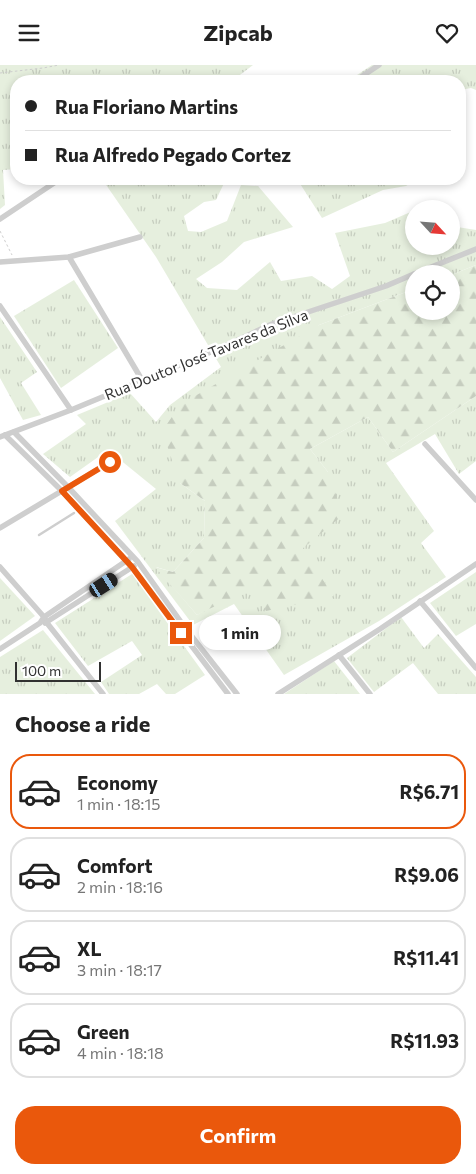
<!DOCTYPE html>
<meta charset="utf-8">
<style>
body{margin:0;font-family:Commissioner,sans-serif;background:#f2f2f2;color:#222;height:100vh;display:flex;flex-direction:column;font-size:19px;white-space:nowrap}
*{box-sizing:border-box;margin:0}
p{font-size:16px;color:#767676}
.icon{flex:none;width:28px;height:28px;fill:none;stroke:currentColor;stroke-width:2;stroke-linecap:round;stroke-linejoin:round}
.map{position:relative;height:629px;overflow:hidden}
.sheet{display:flex;flex-direction:column;background:#fff;flex:1}
.sheet>*{flex:none}
.top-card{position:absolute;left:10px;top:10px;width:456px;height:110px;border-radius:20px;box-shadow:0 2px 8px #0003;display:grid;align-content:center;height:110px;padding:0 15px;background:#fff}
.needle{width:32px;rotate:116deg}
.buttons{position:absolute;left:405px;top:135px;display:grid;gap:10px}
.buttons a{display:grid;place-items:center;width:55px;height:55px;border-radius:50%;background:#fff;box-shadow:0 2px 8px #0003;font-size:25px}
.scale{position:absolute;left:15px;bottom:12px;width:86px;box-sizing:border-box;padding-left:5px;border:2px solid #313131;border-top:0;font-size:14px;line-height:18px;white-space:nowrap;color:#313131;-webkit-text-stroke:4px #fff;paint-order:stroke}
.end{position:absolute;width:22px;height:22px;margin:-11px;border:6px solid #ea580c;background:#fff;box-shadow:0 0 0 2px #fff}
.from{border-radius:50%}
.bubble{position:absolute;height:35px;border-radius:18px;background:#fff;box-shadow:0 2px 8px #0003;font-size:16px;font-weight:700;line-height:35px;text-align:center}
.car{position:absolute;width:15px;height:30px;margin:-15px -8px;border-radius:6px;box-shadow:0 0 4px 1px #0007;background:linear-gradient(#222 24%,#8ab4d8 0 40%,#222 0 76%,#8ab4d8 0 86%,#222 0)}
.top-card b{display:flex;align-items:center;gap:18px;height:48px;font-size:19px}
.top-card b+b{border-top:1px solid #e0e0e0}
.top-card i{width:12px;height:12px;background:#222}
ul{padding:0;list-style:none}
li{display:flex;align-items:center;gap:15px;height:75px;margin:0 10px 8px;padding:0 5px;border:2px solid #e0e0e0;border-radius:20px}
li div{flex:1}
li b{display:block;font-size:19px}
li em{font-style:normal;font-weight:700}
li.active{border-color:#ea580c}
li>.icon{width:45px;height:45px;stroke-width:1.5}
h2{padding:0 15px;font-size:22px;line-height:60px}
.cta{display:flex;gap:10px;margin-top:auto;padding:10px 15px}
.cta a{flex:1;height:58px;border-radius:20px;background:#ea580c;color:#fff;font-size:20px;font-weight:700;line-height:58px;text-align:center}
header{display:flex;justify-content:space-between;align-items:center;height:65px;padding:0 15px;background:#fff;font-size:22px;font-weight:700}
.map>svg:first-child{display:block}
.grass{fill:url(#grass-tufts)}
.forest{fill:url(#forest-firs)}
.lines{fill:none;stroke-linecap:round;stroke-linejoin:round}
.path{stroke:#cecece;stroke-width:1;stroke-dasharray:2.5 2.5;stroke-linecap:butt}
.lane{stroke:#cecece;stroke-width:2.5}
.street{stroke:#cecece;stroke-width:5.5}
.route{stroke:#ea580c;stroke-width:6}
.labels{text-anchor:middle;dominant-baseline:central;stroke-width:5;stroke-linejoin:round;paint-order:stroke}
.street-label{font-size:15px;fill:#313131;stroke:#fff}
</style>
<header><svg class="icon" aria-label="menu" viewBox="0 0 24 24"><path d="M4 6h16M4 12h16M4 18h16"/></svg>Zipcab<svg class="icon" aria-label="heart" viewBox="0 0 24 24"><path d="M12 20l-8-8c-3-5 5-10 8-4 3-6 11-1 8 4z"/></svg></header>
<div class="map">
<svg width="476" height="629" viewBox="0 0 476 629">
<defs>
<pattern id="grass-tufts" width="24" height="20" patternUnits="userSpaceOnUse" patternTransform="scale(1.25)"><rect width="24" height="20" fill="#e6efde"/><path d="M3 7l-1-3M5 7V3M7 7l1-3M15 17l-1-3M17 17v-4M19 17l1-3" fill="none" stroke="#c6cdbf"/></pattern>
<pattern id="forest-firs" width="22" height="20" patternUnits="userSpaceOnUse" patternTransform="scale(1.25)"><rect width="22" height="20" fill="#e6efde"/><path d="M5 1l3.5 6h-7zM16 11l3.5 6h-7z" fill="#c6cdbf"/></pattern>
</defs>
<rect width="100%" height="100%" fill="#fff"/>
<g class="grass">
<path d="M0,0H253L232,16H16V104L3,105L5,140L0,144Z"/>
<path d="M372,0H476V25L471,23L460,25V16H348Z"/>
<path d="M102,114H226L216,135L204,137L184,151L188,166L201,167L227,156L241,120L258,121L293,162L244,177L222,197L196,214L207,223L237,225L270,197L281,216L312,211L332,224L350,211L335,168L385,158L413,146L414,181H451V161L476,165V200L451,210L414,209V224L319,260L180,418L205,436L204,473L173,507L156,502L197,550L302,484L328,407L310,384L368,352L393,387L476,331V396L459,409L435,369L386,398L434,466L421,478L446,512L379,556L284,610L234,539L193,560L115,456L156,424L108,385L70,412L43,389L86,359L77,350L130,328L156,357L170,340L221,302L156,192Z"/>
<path d="M297,114H416L406,121L383,125L322,153Z"/>
<path d="M74,215L118,283L61,323L14,251Z"/>
<path d="M0,252L37,307L21,318L41,350L23,355L0,313Z"/>
<path d="M476,507V559L456,571L430,538Z"/>
<path d="M132,509L205,610L175,629H166L157,619L139,629H109L101,617L142,590L132,576L88,601L55,558Z"/>
<path d="M0,513L35,551L0,576Z"/>
<path d="M401,552L424,583L438,569L476,612V629H438L413,598L374,627L347,593Z"/>
<path d="M43,565L95,629H0V592Z"/>
<path d="M334,596L360,629H284Z"/>
</g>
<path class="forest" d="M476,200V331L393,387L368,352L310,384L328,407L343,450L302,484L334,531L266,546L254,522L197,550L155,502L173,507L204,473L205,436L180,418L162,366L181,339L319,260L414,224V246H451V210Z"/>
<g class="lines">
<g class="path">
<path d="M0,8L43,3L59,0"/>
<path d="M0,166L12,190"/>
</g>
<path class="lane" d="M39,470L74,448"/>
<g class="street">
<path d="M355,16L379,0"/>
<path d="M0,154L60,114"/>
<path d="M69,192L142,315"/>
<path d="M0,197L69,192L140,172"/>
<path d="M414,209L476,184"/>
<path d="M0,241L71,345"/>
<path d="M14,367L68,422L138,497L186,564L237,629"/>
<path d="M5,370L62,426L132,502L228,629"/>
<path d="M0,372L71,345L218,284L272,259L386,221L414,209"/>
<path d="M425,379L476,435"/>
<path d="M0,463L110,397"/>
<path d="M0,502L44,552L47,558L103,629"/>
<path d="M420,536L476,603"/>
<path d="M45,558L134,501"/>
<path d="M0,584L40,558L44,552L129,494"/>
<path d="M339,590L370,629"/>
<path d="M278,629L380,564L476,499"/>
</g>
</g>
<g class="lines">
<path class="route" d="M110,397L62,426L132,502L181,568"/>
</g>
<g class="labels">
<g class="street-label">
<text transform="translate(206 289) rotate(-22)">Rua Doutor José Tavares da Silva</text>
</g>
</g>
</svg>
<div class="buttons">
<a><svg class="needle" viewBox="-14 -14 28 28"><path d="M0-13l5 13h-10z" fill="#e53935"/><path d="M0 13l5-13h-10z" fill="#767676"/></svg></a>
<a><svg class="icon" aria-label="locate" viewBox="0 0 24 24"><circle cx="12" cy="12" r="6"/><path d="M12 2v4M12 18v4M2 12h4M18 12h4"/></svg></a>
</div>
<div class="scale">100 m</div>
<i class="end from" style="left:110px;top:397px"></i>
<i class="end" style="left:181px;top:568px"></i>
<div class="bubble" style="left:199px;top:550px;width:82px">1 min</div>
<i class="car" style="left:104px;top:520px;rotate:57deg"></i>
<div class="top-card">
<b><i class="from"></i>Rua Floriano Martins</b>
<b><i></i>Rua Alfredo Pegado Cortez</b>
</div>
</div>
<section class="sheet">
<h2>Choose a ride</h2>
<ul>
<li class="active"><svg class="icon" aria-label="car" viewBox="0 0 24 24"><path d="M5 17H2v-5l4-1 3-4h7l3 4 3 1v5h-3M9 17h6M6 11h13"/><circle cx="7" cy="17" r="2"/><circle cx="17" cy="17" r="2"/></svg><div><b>Economy</b><p>1 min · 18:15</p></div><em>R$6.71</em></li>
<li><svg class="icon" aria-label="car" viewBox="0 0 24 24"><path d="M5 17H2v-5l4-1 3-4h7l3 4 3 1v5h-3M9 17h6M6 11h13"/><circle cx="7" cy="17" r="2"/><circle cx="17" cy="17" r="2"/></svg><div><b>Comfort</b><p>2 min · 18:16</p></div><em>R$9.06</em></li>
<li><svg class="icon" aria-label="car" viewBox="0 0 24 24"><path d="M5 17H2v-5l4-1 3-4h7l3 4 3 1v5h-3M9 17h6M6 11h13"/><circle cx="7" cy="17" r="2"/><circle cx="17" cy="17" r="2"/></svg><div><b>XL</b><p>3 min · 18:17</p></div><em>R$11.41</em></li>
<li><svg class="icon" aria-label="car" viewBox="0 0 24 24"><path d="M5 17H2v-5l4-1 3-4h7l3 4 3 1v5h-3M9 17h6M6 11h13"/><circle cx="7" cy="17" r="2"/><circle cx="17" cy="17" r="2"/></svg><div><b>Green</b><p>4 min · 18:18</p></div><em>R$11.93</em></li>
</ul>
<div class="cta"><a>Confirm</a></div>
</section>
